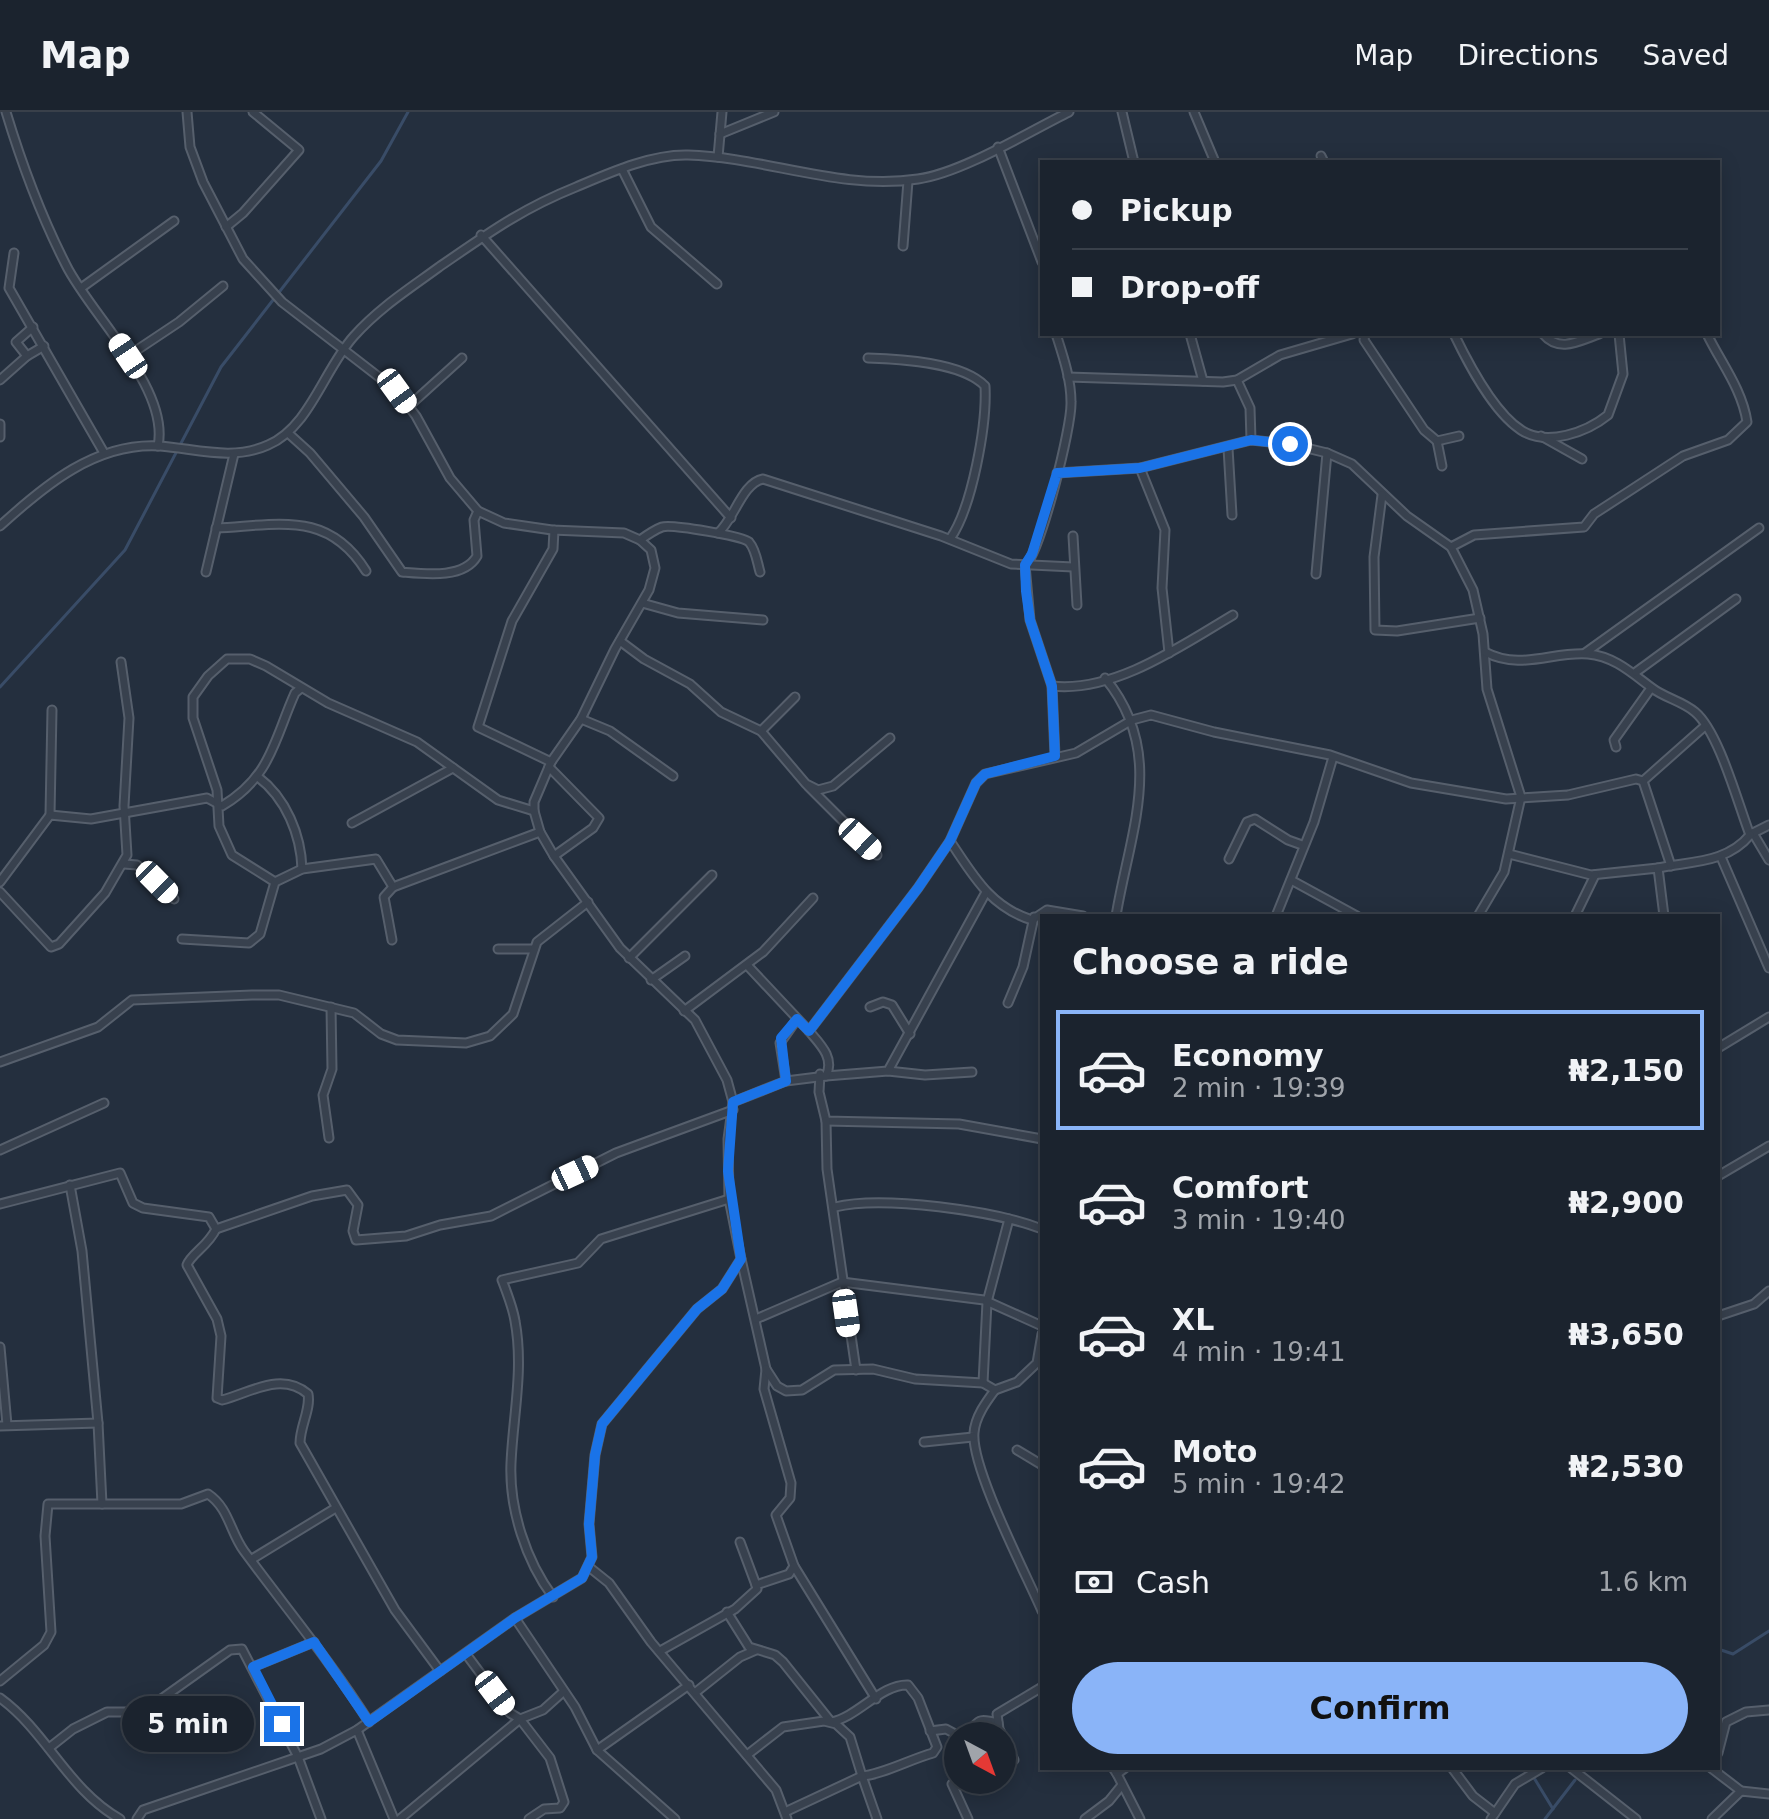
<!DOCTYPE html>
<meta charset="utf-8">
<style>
body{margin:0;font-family:"DejaVu Sans",sans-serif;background:#242b36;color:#f1f3f6;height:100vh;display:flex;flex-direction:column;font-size:30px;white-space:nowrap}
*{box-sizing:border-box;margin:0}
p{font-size:26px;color:#a0a4aa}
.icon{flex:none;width:44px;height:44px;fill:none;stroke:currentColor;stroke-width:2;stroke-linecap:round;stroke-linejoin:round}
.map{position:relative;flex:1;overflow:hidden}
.details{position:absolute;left:1040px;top:802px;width:680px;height:856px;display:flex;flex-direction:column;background:#1b232e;border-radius:0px;box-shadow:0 4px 20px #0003,0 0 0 2px #39404a}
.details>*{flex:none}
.banner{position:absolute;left:1040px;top:48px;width:680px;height:176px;border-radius:0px;box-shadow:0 4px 20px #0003,0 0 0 2px #39404a;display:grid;align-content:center;height:176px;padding:0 32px;background:#1b232e}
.needle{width:52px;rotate:139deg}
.tools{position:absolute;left:944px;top:1610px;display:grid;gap:16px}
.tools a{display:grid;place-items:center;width:72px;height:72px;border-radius:50%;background:#1b232e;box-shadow:0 4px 20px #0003,0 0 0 2px #39404a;font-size:40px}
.end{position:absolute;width:36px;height:36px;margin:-18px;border:10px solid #1a73e8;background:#fff;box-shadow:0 0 0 4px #fff}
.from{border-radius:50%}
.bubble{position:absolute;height:56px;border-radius:28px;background:#1b232e;box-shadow:0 4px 20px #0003,0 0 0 2px #39404a;font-size:26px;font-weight:600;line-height:56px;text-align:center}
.car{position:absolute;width:24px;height:48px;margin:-24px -12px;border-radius:10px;box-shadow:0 0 6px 2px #0007;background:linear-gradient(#fff 24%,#345 0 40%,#fff 0 76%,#345 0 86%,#fff 0)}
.banner b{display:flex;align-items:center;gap:28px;height:76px;font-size:30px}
.banner b+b{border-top:2px solid #39404a}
.banner i{width:20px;height:20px;background:#f1f3f6}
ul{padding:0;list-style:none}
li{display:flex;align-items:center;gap:24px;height:120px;margin:0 16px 12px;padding:0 16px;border:4px solid transparent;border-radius:0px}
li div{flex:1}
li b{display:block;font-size:30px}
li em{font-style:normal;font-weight:600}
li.selected{border-color:#8ab4f8}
li>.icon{width:72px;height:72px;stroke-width:1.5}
h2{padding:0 32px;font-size:36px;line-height:96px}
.pay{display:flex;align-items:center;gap:20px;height:88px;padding:0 32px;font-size:30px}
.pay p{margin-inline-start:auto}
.action{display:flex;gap:16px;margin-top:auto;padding:16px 32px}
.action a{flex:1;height:92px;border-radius:48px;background:#8ab4f8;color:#111;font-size:32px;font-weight:600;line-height:92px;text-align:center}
header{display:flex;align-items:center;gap:48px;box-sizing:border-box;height:112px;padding:0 40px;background:#1b232e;border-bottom:2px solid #39404a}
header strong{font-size:38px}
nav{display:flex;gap:44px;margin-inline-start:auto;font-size:28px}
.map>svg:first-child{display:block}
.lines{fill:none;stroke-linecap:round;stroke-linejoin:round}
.stream{stroke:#394c67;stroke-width:3}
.street-casing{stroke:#565f6c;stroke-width:11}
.street{stroke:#38414e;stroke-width:7}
.route{stroke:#1a73e8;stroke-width:10}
</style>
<header>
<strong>Map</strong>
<nav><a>Map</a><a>Directions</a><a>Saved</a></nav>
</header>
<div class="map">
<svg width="1769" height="1707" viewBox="0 0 1769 1707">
<rect width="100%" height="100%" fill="#242f3e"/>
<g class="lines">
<g class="stream">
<path d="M0,575L125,438L221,255L381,49L408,0"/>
<path d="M1718,1537L1733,1542L1769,1519"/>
<path d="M1528,1656L1553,1697"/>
<path d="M1545,1707L1575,1668"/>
</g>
<g class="street-casing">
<g id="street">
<path d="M6,0C22,53 41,104 66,153C90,202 170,276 158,334"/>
<path d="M1122,0L1134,50"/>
<path d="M1194,0L1215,50"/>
<path d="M720,22L774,0"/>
<path d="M998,35L1042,150"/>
<path d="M1321,44L1324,50"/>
<path d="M718,45L722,0"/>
<path d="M622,57L651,115L717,172"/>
<path d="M226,115L243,101L299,38L253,0"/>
<path d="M481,123L731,406"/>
<path d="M903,134L908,69"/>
<path d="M14,141L9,176L104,341"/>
<path d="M81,176L174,109"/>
<path d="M33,215L16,230L27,244L44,234"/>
<path d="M1190,222L1203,269"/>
<path d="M1365,222L1364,228L1424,318L1437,329L1459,324"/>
<path d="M1454,222C1468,251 1493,300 1521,318C1547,335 1587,320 1608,303L1623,262L1619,222"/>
<path d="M1543,222C1559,241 1579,229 1599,222"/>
<path d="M128,244L179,210L223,174"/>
<path d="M868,246C900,247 962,250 985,274C987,313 972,396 950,427"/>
<path d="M1068,265L1223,270L1237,268L1280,243L1352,222"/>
<path d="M0,268L27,244"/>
<path d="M1237,268L1250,296L1251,328"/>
<path d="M409,294L462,246"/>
<path d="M0,312V325"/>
<path d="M288,321L310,341L364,405L402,460C425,462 464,467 477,444L474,408L478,399"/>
<path d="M1541,324L1582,347"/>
<path d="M1437,329L1442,354"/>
<path d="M1228,336L1232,403"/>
<path d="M1140,356L1165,418L1162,476L1169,541"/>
<path d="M1057,361L1140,356L1251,328L1290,332L1327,341L1352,352L1407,404L1451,435L1473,478L1483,522L1487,577L1521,685L1504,760L1478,804"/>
<path d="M1382,383L1374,445L1375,518L1397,519L1480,506"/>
<path d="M0,414C45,373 96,330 160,334C197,337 233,349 268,333C310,315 324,257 354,224C379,196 409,177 439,155C487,122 521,97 576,75C609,61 651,42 688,43C765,45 840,79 918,67C962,61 1028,20 1069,0"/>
<path d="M216,416C279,413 328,398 366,459"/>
<path d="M718,421C734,408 742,371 763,367L941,424L1011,452L1073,455"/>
<path d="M1073,424L1077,493"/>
<path d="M640,428C647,423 654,418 662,415C671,412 743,424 749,430C756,438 757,450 760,460"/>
<path d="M1451,435L1474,423L1584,415L1594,402L1683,344L1728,328L1747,310C1742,277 1721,251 1707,222"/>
<path d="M1025,453L1030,508L1052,574L1055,644"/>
<path d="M1026,453C1041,436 1072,315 1071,290C1071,267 1063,244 1056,222"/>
<path d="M206,460L234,342"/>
<path d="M1316,462L1327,341"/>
<path d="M642,491L678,501L763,508"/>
<path d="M620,529L644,547L690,572L721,600L761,619L806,672L818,678L833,674L890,626"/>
<path d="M1485,540C1521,559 1553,539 1588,542C1614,544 1633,562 1652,576C1665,586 1682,589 1695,600C1719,620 1738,692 1750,723L1753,721L1769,748"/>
<path d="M1585,541L1759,416"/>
<path d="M1636,560L1736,487"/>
<path d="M1105,566C1167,641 1130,719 1116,804"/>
<path d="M1052,574C1114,581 1181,534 1233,503"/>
<path d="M581,607L610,619L673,664"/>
<path d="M761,619L795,585"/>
<path d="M1616,635L1614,628L1651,576"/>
<path d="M551,650L478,615L512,509L553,437L554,418"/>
<path d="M549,655L599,706L593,716L554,744"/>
<path d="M258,665C286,686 301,723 302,757"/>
<path d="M1643,669L1705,614"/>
<path d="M808,674L877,743"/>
<path d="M50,703L52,598"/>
<path d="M352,711L453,656"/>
<path d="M1753,721L1769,713"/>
<path d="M950,729C973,763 990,795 1032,808L1047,798L1083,804"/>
<path d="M1509,742L1591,763L1658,756L1664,804"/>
<path d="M1721,745L1769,856"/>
<path d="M1229,747L1247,710L1255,707L1288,728L1302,733"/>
<path d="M124,752L137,753L174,787"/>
<path d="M1658,756C1692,749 1727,751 1750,723"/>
<path d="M1291,768L1357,804"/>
<path d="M0,770L50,703L91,707L207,686L222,694C271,665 274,628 295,581L301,576"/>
<path d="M275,770L232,743L219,714L217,678L193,606V585L208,564L227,547H250L266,554L328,591L417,630L498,688L534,699"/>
<path d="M0,780L51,835L59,832L105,781L127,743L124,694L129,606L121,550"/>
<path d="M1276,804L1314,710L1333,645"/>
<path d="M1575,804L1595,763"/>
<path d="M182,827L249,831L260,822L275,770L302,757L376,747L393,775L540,720"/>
<path d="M392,828L384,785L393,775"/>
<path d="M498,837H534"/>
<path d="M629,846L712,763"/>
<path d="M747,853L809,919"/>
<path d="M651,868L685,844"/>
<path d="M1008,891L1023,855L1034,805"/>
<path d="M870,895L883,890L892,893L910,922"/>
<path d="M684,899L763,840L813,786"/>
<path d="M1718,936L1769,905"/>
<path d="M0,950L98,915L132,888L252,883H279L354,901L381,922L397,928L466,931L490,924L513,902L537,830L588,790"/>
<path d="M888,959L925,963L972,960"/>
<path d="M820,962L819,980L826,1009L959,1012L1042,1027"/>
<path d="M826,964L888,959L985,782"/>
<path d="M786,969L780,931L797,907"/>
<path d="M733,990L786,969L826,964C835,946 820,932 809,919L918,776L950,729L976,671L985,662L1076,641L1132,608L1151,603L1214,620L1330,643L1411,671L1506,687L1568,683L1636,667L1643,669L1671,754"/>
<path d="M826,1009L827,1057L856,1258"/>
<path d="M329,1026L323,983L332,957L331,895"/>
<path d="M0,1038L104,991"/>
<path d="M1718,1064L1769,1034"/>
<path d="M70,1073L82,1139L98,1311L102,1392"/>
<path d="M0,1092L120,1061L133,1091L143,1096L209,1105L216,1117C208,1134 191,1142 187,1153L217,1207L221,1224L217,1286L222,1288C250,1281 281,1259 308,1282C311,1297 300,1314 300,1331L395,1498L440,1559"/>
<path d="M835,1095C882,1083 996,1099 1042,1117"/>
<path d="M216,1117L312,1084L347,1078L358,1093L353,1119L356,1128L406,1124L440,1113L491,1104L616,1041L733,998"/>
<path d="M741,1147L766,1257L764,1277L791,1371L790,1386L776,1403L794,1454"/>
<path d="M1718,1204L1754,1192L1769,1179"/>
<path d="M756,1207L842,1170L984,1188L1042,1214"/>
<path d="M0,1235L7,1313"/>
<path d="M766,1257L777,1274L786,1279L802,1278L834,1258L873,1257L915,1267L983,1271L995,1278L1017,1270L1037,1251L1042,1222"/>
<path d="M983,1271L987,1190L1009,1107"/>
<path d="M995,1278C986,1290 975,1305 974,1321C971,1356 1026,1462 1042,1499"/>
<path d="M0,1314L98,1311"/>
<path d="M924,1330L973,1325"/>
<path d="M1017,1338L1042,1353"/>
<path d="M740,1430L756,1473"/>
<path d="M252,1447L334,1397"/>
<path d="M589,1455L609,1471L651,1530L776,1678L787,1707"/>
<path d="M553,1485C526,1449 509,1397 511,1351C513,1304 524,1257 515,1209C513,1196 507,1181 502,1168L578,1151L601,1127L729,1087"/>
<path d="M727,1500L749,1535L775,1543L783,1550L831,1610C858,1605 881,1572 908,1573L918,1586L937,1635L933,1641C911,1647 881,1663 862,1664L850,1625L836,1612L824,1609L783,1615L747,1643"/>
<path d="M515,1506L575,1595L597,1638L675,1707"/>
<path d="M660,1539L735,1497L757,1477L756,1473L789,1462L794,1454L876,1587"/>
<path d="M253,1555L314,1530"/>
<path d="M0,1569L44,1533L51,1520L45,1424L48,1392H181L208,1382C229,1396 230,1420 244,1439C286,1496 331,1550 369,1610"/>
<path d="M696,1580L740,1545L756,1538"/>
<path d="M0,1586C47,1620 68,1678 120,1707"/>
<path d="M357,1618L394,1707"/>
<path d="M930,1619L946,1617L959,1624"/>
<path d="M963,1624C981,1613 971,1604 998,1611"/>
<path d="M49,1636L73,1617L107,1600H143L230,1538L242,1537L298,1645L321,1707"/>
<path d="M597,1638L689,1573"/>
<path d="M1718,1641L1726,1610L1746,1600L1769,1598"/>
<path d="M1014,1648L999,1617L997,1602L1042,1575"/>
<path d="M1113,1656L1117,1662L1125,1656"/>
<path d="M1452,1656L1473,1684L1495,1701"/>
<path d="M1571,1656L1636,1707"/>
<path d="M1711,1656L1741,1679"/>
<path d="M1117,1662L1140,1707"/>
<path d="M952,1672L968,1707"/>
<path d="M785,1700L862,1664L877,1707"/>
<path d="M137,1707L143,1698L321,1637L357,1618L515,1506L582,1466L592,1445L589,1412L595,1343L602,1312L697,1197L722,1177L741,1147L729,1087L728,1027L733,990L727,968L695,908L620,836L554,744L540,720L534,699V690L551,650L581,607L615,537L649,478L655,456L651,438L640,428L624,421L552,418L504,411L478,399L450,366L416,304L397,279L282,190L243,147L203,70L190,35L187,0"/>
<path d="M400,1707L520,1607L510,1601L466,1542"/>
<path d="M529,1707L544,1697L560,1696L564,1690L550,1646L520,1607L543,1598L563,1580"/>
<path d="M1085,1707L1109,1689L1122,1673"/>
<path d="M1491,1707L1515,1672L1542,1656"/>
<path d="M1712,1707L1741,1679L1769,1682"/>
</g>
</g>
<use href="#street" class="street"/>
</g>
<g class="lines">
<path class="route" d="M282,1612L253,1555L314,1530L369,1610L515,1506L582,1466L592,1445L589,1412L595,1343L602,1312L697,1197L722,1177L741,1147L728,1059L733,990L786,969L781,926L797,907L809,919L918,776L950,729L976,671L985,662L1055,644L1052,574L1030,508L1026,479L1025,453L1032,442L1057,361L1140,356L1251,328L1290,332"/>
</g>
</svg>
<div class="tools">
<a><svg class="needle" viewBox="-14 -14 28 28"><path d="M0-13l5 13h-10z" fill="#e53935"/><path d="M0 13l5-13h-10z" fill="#a0a4aa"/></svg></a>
</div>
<i class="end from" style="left:1290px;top:332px"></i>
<i class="end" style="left:282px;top:1612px"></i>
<div class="bubble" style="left:122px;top:1584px;width:132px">5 min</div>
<i class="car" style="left:128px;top:244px;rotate:326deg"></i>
<i class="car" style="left:397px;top:279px;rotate:144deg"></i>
<i class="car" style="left:860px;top:727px;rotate:133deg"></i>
<i class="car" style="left:157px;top:770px;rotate:135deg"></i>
<i class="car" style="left:575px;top:1061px;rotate:65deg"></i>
<i class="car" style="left:846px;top:1201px;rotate:172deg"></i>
<i class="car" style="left:495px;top:1581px;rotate:143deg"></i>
<div class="banner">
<b><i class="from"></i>Pickup</b>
<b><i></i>Drop-off</b>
</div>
<section class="details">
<h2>Choose a ride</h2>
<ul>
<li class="selected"><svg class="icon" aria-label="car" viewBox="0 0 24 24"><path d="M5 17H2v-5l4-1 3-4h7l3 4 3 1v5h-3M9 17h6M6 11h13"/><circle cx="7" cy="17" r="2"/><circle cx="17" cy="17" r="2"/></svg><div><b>Economy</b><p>2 min · 19:39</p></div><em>₦2,150</em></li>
<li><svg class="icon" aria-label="car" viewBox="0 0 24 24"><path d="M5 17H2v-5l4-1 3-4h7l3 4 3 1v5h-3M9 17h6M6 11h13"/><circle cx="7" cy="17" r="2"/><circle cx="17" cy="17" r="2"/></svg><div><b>Comfort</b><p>3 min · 19:40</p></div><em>₦2,900</em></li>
<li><svg class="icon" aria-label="car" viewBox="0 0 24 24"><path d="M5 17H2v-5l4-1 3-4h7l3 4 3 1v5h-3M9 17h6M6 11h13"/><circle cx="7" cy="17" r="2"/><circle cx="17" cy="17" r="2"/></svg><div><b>XL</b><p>4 min · 19:41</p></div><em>₦3,650</em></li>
<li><svg class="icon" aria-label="car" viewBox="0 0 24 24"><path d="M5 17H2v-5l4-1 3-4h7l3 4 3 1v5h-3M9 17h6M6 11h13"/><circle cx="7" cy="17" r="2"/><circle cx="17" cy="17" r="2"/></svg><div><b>Moto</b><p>5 min · 19:42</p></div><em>₦2,530</em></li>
</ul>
<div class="pay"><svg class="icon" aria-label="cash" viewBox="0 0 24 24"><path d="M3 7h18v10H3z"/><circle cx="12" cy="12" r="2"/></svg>Cash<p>1.6 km</p></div>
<div class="action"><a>Confirm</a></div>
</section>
</div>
